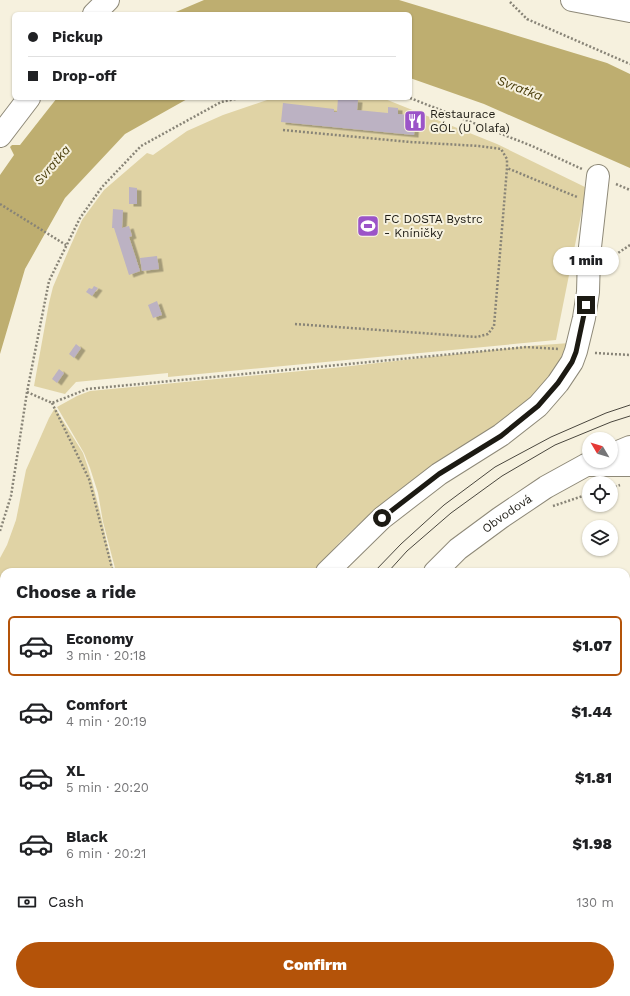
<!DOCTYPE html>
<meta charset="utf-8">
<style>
body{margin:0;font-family:"Work Sans",sans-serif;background:#f6f6f6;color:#202124;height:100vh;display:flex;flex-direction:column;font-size:15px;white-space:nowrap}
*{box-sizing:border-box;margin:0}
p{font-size:13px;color:#757577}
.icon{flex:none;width:22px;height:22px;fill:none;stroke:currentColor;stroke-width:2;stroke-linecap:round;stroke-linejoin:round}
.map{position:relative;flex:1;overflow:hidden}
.sheet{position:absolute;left:0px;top:568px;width:630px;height:428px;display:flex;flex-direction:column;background:#fff;border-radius:12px 12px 0 0;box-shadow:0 1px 3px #0004}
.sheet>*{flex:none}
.hud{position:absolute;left:12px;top:12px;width:400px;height:88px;border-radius:6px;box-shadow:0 1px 3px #0004;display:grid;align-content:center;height:88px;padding:0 16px;background:#fff}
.needle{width:26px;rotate:308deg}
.tools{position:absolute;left:582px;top:432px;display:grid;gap:8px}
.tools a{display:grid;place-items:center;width:36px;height:36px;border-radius:50%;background:#fff;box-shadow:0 1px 3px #0004;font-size:20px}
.end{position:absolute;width:18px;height:18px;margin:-9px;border:5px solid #1c1a13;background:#fff;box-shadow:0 0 0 2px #fff}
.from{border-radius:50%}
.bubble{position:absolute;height:28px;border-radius:14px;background:#fff;box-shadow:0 1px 3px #0004;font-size:13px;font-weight:800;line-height:28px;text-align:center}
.hud b{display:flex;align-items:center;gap:14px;height:38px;font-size:15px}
.hud b+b{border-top:1px solid #e0e0e0}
.hud i{width:10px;height:10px;background:#202124}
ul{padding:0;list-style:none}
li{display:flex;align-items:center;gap:12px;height:60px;margin:0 8px 6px;padding:0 8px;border:2px solid transparent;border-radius:6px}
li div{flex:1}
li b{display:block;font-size:15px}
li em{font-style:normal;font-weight:800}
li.active{border-color:#b45309}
li>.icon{width:36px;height:36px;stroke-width:1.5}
h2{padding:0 16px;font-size:18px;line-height:48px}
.pay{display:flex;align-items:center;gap:10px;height:44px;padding:0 16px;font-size:15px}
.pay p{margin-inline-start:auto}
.cta{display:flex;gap:8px;margin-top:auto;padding:8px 16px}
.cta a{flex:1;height:46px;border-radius:24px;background:#b45309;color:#fff;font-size:16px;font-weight:800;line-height:46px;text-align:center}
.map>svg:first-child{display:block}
.green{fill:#e0d3a5}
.water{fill:#beae70}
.building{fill:#bcb2c3;filter:url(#shadow)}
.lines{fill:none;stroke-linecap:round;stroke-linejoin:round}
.minor-casing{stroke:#8e8978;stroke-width:24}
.major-casing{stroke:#8e8978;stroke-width:24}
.path{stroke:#888477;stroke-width:2.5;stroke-dasharray:2 2;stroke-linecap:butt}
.minor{stroke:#fff;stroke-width:22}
.major{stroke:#fff;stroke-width:22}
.tram{stroke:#4a473e;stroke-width:1}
.route{stroke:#1c1a13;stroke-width:5}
.labels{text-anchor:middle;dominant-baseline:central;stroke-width:4;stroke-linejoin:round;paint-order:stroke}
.poi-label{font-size:12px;fill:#1c1a13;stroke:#f6f1de;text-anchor:start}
.street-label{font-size:12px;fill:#1c1a13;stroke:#f6f1de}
.water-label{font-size:13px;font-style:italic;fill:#4a3e0c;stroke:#f6f1de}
</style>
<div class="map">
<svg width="630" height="996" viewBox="0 0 630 996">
<defs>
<filter id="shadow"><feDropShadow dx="4.5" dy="2.5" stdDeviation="0" flood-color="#0004"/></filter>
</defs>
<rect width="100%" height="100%" fill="#f6f1de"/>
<g class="green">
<path d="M285,98H371L385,99L497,144L585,187L584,200L556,340L168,377V373L76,382L65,394L34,386L49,303L53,287L70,247L82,220L104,190L147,153L153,155L187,131L223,115L270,99Z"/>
<path d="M570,343L567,353L529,405L437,463L399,490L360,523L340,542L321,563L314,572H116L103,522L98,493L90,468L84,453L57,407L77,396L90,391L333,368L528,346Z"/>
<path d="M55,408L83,453C97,492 104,533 114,572H4V720L0,718V558L7,545L16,520L26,470L49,418Z"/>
<path d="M0,724L4,726V992H7L0,996Z"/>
<path d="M626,911H630V981L626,983Z"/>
<path d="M17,992H70L66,996H12Z"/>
<path d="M243,992H314L317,996H241Z"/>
<path d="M324,992H408L401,996H326Z"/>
</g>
<g class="water">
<path d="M204,0H399L607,63L630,74V168L484,104L410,78V14H171Z"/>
<path d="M57,98H189L125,134L65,198L25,269L0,354V175L14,155L10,147L12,145H20Z"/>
</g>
<g class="building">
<path d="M338,98L358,100L357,110L388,113V107L398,108V114L409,115V111L418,112L416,121L415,120L414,135L281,122L283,103L334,109V112H337Z"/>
<path d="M129,187L137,188V204H129Z"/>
<path d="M113,209L123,210L122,228L129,226L132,236L129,237L140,271L129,275L114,228H112Z"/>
<path d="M157,256L159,269L142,271L140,258Z"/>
<path d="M94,286L98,288L92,296L86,292L89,288L92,289Z"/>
<path d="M157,301L162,315L153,318L148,305Z"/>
<path d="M76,344L81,348L74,358L69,354Z"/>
<path d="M59,369L64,373L57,383L52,379Z"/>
<rect x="626" y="606" width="4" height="27"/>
<rect x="626" y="717" width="4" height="27"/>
<path d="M630,815V843H626V816Z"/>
<path d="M419,992H433L435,996H411Z"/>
<path d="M485,992H515L517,996H487Z"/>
</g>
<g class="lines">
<g class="minor-casing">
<g id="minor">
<path d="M572,0L630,11"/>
<path d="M94,14L108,0"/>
<path d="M0,136L29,98"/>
<path d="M587,465H630"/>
<path d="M327,572L382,518L439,474L501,435L538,406L558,383L572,362L576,351L584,318L588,292L589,256L598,176"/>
<path d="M626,674H630"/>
<path d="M626,769L630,768"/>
<path d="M626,885H630"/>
</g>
</g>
<g class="major-casing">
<g id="major">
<path d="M611,455L630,447"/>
<path id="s1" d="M435,572L458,549L500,518L546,487L586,465L596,461"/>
<path d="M182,996L184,992"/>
</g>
</g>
<g class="path">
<path d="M510,2L527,19L630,64"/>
<path d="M410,98L532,146L582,169"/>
<path d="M283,130L410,142L479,146L501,149L507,159V168"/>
<path d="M616,184L630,190"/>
<path d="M0,204L66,245"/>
<path d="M607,255H615L630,245"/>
<path d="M295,324L477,337L488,334L494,326L507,168L577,197"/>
<path d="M595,353L630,355"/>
<path d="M27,392L52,403L87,389L526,347L558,349"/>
<path d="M52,403L89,479L113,572"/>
<path d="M611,488L620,485"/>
<path d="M553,506L589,494"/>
<path d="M0,531L11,496L27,392L49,281L80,218L102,187L141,146L221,102L240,98"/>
<path d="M0,718L4,720"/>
<path d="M464,992L466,996"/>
<path d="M477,992L479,996"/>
<path d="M516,992L519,996"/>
<path d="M7,996L13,992"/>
<path d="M16,996L17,992"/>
<path d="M229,996L231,992"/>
<path d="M406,996L414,992"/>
</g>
<use href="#minor" class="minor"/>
<use href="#major" class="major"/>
<g class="tram">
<path d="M374,572L401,544L444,505L495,467L551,437L606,413L630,405"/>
<path d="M388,572L407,551L451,513L502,476L555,445L611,422L630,416"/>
<path d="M112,996L115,992"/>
<path d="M123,996L126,992"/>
</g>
</g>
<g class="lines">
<path class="route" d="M382,518L439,474L501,436L538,406L558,383L572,362L576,352L586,305"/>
</g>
<defs>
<g id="restaurant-square" transform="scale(1.15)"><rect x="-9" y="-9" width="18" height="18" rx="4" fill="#9b54c8" stroke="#f6f1de"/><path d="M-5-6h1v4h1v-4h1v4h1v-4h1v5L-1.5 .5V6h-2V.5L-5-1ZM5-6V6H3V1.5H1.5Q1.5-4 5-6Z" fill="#fff"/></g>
<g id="stadium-square" transform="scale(1.15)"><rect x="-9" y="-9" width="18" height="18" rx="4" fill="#9b54c8" stroke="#f6f1de"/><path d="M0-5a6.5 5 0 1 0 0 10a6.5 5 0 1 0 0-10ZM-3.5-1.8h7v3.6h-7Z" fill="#fff"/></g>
</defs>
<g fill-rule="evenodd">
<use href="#restaurant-square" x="415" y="121"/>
<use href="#stadium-square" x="368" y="226"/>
</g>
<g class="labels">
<g class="poi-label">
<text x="430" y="114">Restaurace<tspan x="430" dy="14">GÓL (U Olafa)</tspan></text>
<text x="384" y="219">FC DOSTA Bystrc<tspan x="384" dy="14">- Kníničky</tspan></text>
</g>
<g class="street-label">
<text stroke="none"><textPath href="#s1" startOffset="93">Obvodová</textPath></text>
</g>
<g class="water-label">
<text transform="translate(520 88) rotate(21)">Svratka</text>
<text transform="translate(52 165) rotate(-49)">Svratka</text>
</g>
</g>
</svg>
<div class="tools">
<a><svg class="needle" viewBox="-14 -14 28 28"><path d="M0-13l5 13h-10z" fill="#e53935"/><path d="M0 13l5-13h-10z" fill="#757577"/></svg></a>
<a><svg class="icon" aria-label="locate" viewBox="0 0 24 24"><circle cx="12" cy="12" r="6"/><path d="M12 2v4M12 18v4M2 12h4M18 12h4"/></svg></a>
<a><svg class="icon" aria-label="layers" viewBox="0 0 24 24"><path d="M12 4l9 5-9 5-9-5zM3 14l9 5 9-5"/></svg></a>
</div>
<i class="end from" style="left:382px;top:518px"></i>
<i class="end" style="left:586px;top:305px"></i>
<div class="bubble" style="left:553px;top:247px;width:66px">1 min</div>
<div class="hud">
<b><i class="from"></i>Pickup</b>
<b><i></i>Drop-off</b>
</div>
<section class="sheet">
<h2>Choose a ride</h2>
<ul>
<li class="active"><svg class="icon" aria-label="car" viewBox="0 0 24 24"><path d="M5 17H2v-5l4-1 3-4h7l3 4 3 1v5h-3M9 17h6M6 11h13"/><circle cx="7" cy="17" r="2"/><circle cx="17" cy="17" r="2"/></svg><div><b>Economy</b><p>3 min · 20:18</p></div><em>$1.07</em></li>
<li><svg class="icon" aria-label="car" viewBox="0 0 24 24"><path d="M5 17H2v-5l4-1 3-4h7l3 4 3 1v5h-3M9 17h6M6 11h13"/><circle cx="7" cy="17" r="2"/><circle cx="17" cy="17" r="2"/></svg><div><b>Comfort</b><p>4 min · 20:19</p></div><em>$1.44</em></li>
<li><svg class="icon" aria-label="car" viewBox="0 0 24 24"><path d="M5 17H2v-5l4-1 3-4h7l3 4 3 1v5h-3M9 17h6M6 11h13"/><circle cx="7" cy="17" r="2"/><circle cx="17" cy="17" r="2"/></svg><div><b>XL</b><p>5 min · 20:20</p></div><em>$1.81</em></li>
<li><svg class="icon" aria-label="car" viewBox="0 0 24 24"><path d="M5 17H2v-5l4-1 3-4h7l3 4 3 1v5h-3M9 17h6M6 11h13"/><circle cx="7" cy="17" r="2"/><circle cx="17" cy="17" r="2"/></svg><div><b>Black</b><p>6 min · 20:21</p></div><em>$1.98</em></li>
</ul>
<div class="pay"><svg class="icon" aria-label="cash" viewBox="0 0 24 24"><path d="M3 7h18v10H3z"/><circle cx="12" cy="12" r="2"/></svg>Cash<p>130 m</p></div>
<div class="cta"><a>Confirm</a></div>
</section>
</div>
